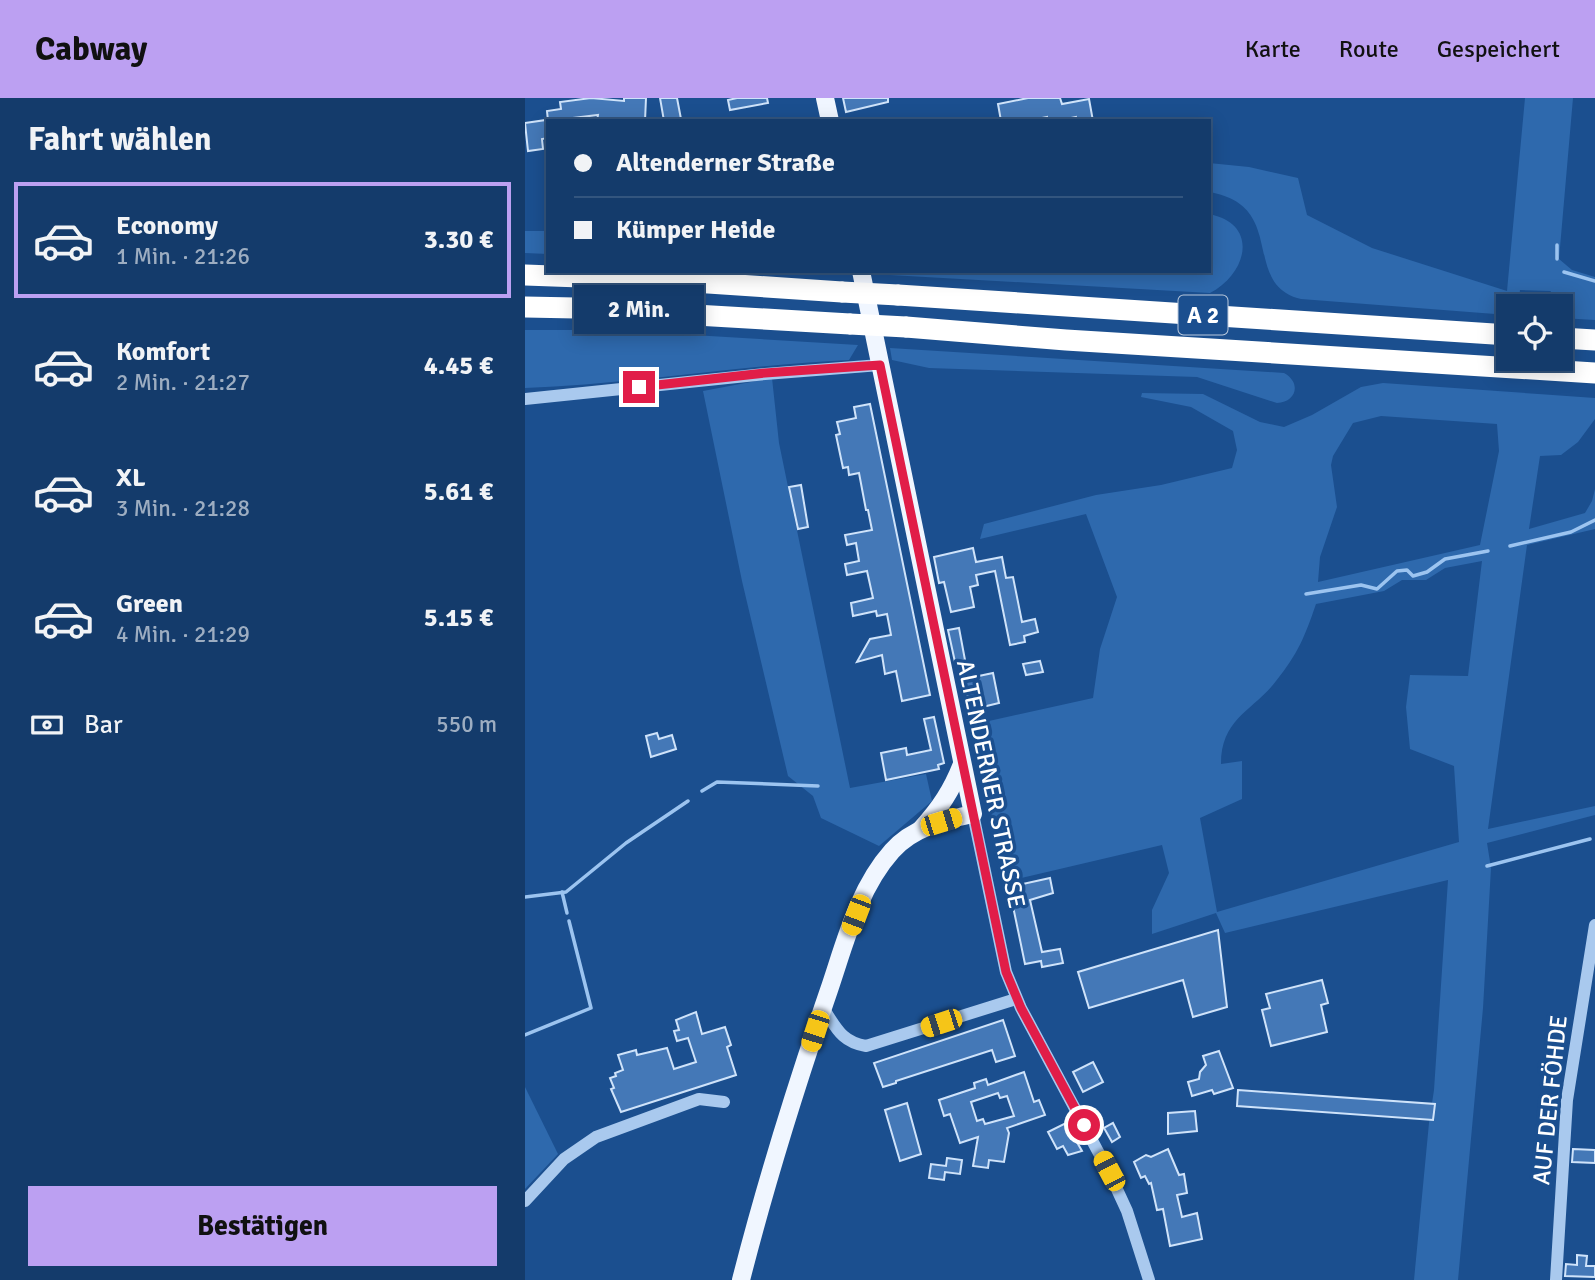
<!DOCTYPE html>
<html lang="de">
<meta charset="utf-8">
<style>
body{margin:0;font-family:Signika,sans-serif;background:#1d4271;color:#f1f3f6;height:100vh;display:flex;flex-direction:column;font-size:26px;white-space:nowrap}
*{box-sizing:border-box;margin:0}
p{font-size:23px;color:#9dadc1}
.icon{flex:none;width:38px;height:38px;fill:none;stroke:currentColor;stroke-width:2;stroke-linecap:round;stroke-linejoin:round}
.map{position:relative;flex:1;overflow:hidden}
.panel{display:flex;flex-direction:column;background:#143b6b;width:525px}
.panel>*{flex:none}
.hud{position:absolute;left:21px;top:21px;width:665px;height:154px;border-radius:0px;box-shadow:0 4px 18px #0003,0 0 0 2px #33557e;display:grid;align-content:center;height:154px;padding:0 28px;background:#143b6b}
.buttons{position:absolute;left:971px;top:196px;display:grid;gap:14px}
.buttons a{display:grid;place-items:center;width:77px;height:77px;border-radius:0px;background:#143b6b;box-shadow:0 4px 18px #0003,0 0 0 2px #33557e;font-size:35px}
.end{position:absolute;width:32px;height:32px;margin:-16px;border:9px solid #e11d48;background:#fff;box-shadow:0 0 0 4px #fff}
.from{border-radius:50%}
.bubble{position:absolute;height:49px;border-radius:0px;background:#143b6b;box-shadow:0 4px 18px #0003,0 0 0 2px #33557e;font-size:23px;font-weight:700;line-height:49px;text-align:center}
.car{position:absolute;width:21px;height:42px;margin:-21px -10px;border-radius:9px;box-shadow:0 0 5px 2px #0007;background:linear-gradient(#f5c518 24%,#345 0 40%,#f5c518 0 76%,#345 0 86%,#f5c518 0)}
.hud b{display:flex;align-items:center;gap:24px;height:66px;font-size:26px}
.hud b+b{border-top:2px solid #33557e}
.hud i{width:18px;height:18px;background:#f1f3f6}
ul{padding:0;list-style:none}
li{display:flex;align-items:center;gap:21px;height:116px;margin:0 14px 10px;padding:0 14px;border:4px solid transparent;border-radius:0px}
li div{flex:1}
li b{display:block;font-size:26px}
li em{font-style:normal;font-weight:700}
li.selected{border-color:#bca0f2}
li>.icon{width:63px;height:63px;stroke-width:1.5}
h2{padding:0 28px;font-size:32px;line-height:84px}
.pay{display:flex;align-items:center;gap:18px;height:77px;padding:0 28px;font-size:26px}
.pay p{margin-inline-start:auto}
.primary-button{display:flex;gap:14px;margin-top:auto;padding:14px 28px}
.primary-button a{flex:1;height:80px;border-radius:0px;background:#bca0f2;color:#111;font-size:28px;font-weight:700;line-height:80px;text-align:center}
header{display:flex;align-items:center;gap:42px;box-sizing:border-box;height:98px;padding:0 35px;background:#bca0f2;color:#111}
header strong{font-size:33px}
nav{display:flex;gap:38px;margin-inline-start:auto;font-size:24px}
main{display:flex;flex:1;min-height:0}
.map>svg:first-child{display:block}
.green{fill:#2e69ad;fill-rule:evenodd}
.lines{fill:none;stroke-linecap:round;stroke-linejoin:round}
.stream{stroke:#9cc4f0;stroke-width:3.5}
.building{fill:#4478b7;stroke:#cfe3fa;stroke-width:2;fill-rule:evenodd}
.minor{stroke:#a9c9ee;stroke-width:12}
.major{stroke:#f0f6ff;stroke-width:18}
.highway{stroke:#fff;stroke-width:21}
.highway-bridge{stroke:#fff;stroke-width:21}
.route{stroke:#e11d48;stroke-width:9}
.labels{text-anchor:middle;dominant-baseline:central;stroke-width:7;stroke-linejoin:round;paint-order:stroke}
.shield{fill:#1b4f8f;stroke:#bbcadd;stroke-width:2}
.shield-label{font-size:23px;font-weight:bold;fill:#fff}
.street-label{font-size:24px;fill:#fff;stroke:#1b4f8f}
</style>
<header>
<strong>Cabway</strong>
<nav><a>Karte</a><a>Route</a><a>Gespeichert</a></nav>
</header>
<main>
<section class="panel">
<h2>Fahrt wählen</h2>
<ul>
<li class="selected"><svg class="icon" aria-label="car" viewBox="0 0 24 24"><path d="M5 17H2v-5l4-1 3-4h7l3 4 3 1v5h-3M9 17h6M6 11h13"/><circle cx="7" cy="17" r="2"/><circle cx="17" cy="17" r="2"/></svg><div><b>Economy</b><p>1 Min. · 21:26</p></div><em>3.30 €</em></li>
<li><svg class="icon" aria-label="car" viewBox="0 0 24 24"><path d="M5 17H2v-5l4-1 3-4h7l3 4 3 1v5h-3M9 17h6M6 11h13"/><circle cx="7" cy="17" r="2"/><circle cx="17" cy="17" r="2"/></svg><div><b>Komfort</b><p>2 Min. · 21:27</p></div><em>4.45 €</em></li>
<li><svg class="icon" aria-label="car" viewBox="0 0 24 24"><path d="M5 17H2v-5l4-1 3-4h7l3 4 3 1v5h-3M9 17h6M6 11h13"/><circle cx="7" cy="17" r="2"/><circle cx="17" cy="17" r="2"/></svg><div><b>XL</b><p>3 Min. · 21:28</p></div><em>5.61 €</em></li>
<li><svg class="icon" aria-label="car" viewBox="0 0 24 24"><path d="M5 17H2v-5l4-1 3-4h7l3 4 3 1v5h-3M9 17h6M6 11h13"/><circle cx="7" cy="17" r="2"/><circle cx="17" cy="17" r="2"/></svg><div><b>Green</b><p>4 Min. · 21:29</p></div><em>5.15 €</em></li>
</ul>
<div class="pay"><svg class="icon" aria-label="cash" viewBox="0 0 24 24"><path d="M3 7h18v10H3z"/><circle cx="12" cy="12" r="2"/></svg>Bar<p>550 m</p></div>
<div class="primary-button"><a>Bestätigen</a></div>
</section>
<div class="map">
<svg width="1070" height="1182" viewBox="0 0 1070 1182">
<rect width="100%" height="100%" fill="#1b4f8f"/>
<g class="green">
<path d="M1000,0H1048L1034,161L1047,172L1070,179V222L1036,220V208H1019L1026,193L995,192L993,208H984L983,217L776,201C771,200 765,198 761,195C723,171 756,106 684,94V65L724,69L773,80L782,117L847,150L982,193Z"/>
<path d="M684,116C735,126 722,176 685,195L347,176L346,173H684Z"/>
<path d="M0,133H23V156L0,155Z"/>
<path d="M0,232H84L333,247L324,262C215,267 108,286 0,290Z"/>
<path d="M365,250L759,275C777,285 771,304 752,305L672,279L404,270L367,262Z"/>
<path d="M247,280L254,345L325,690L401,676L407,703L354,748L296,720L288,698L263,678L217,483L178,293Z"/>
<path d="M858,285L1070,300V321L1053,344L1036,357L1015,358L1004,431L1060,415L1067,403L1070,391V431L1002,447L963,731L1070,708V717L962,745L966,770L958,910L933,1182H889L904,1025L909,992L923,782L700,835L691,815L627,836V812L644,775L637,747L479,784L446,627L568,600L575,551L592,499L561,416L455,441L459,426L571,397L636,387L707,370L712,352L708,333L666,309L616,299L617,295L678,296L735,324L759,329L787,317L836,289ZM856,318L972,326L974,353L955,447L793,484L795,459L812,409L806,367L808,358L828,325ZM957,463L943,578L885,577L881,609L885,651L929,668L934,744L692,814L675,720L717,701V663L696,666C696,620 728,613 751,583C773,556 780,538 791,506L859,493L877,482H901L920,470Z"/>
<path d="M0,989L33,1056L0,1091Z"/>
</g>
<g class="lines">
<g class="stream">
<path d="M1032,147V161"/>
<path d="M1039,174L1070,183"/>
<path d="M985,448L1046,434L1070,422"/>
<path d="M781,496L836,487L852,491L872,473L882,472L888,478L902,474L920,461L963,453"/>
<path d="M177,693L192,684L293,688"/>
<path d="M962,768L1065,741"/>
<path d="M37,794L42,815"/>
<path d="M0,799L41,794L101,745L163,703"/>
<path d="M0,937L66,910L44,823"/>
</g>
</g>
<g class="building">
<path d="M66,0L99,3V0H121L120,23H72L73,17L23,23L22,13L36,11L35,4Z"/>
<path d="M135,0H152L156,21L139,23Z"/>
<path d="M212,0H242L243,5L205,12L203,2Z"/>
<path d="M318,0H363V4L321,14Z"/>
<path d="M503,0H535L537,6L564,1L568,23H552L551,19L532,23H522V19L502,23H476L473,6Z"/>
<path d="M21,22L23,40L17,41L18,51L3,53L0,25Z"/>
<path d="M345,306L405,597L377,603L371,573L360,576L357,557L332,564L345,541L366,537L362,516L352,518L351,513L328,518L326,505L348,500L342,473L322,477L320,466L334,463L331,445L322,447L320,437L347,432L343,412H341L334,375L324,377L323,369L318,370L311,337L315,336L312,324L331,320L329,309Z"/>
<path d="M276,387L283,429L273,431L264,389Z"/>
<path d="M448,450L451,464L477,459L481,480L488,479L497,524L510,521L513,534L499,538L500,544L485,547L470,473L451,477L453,487L445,489L449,509L426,514L419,484L414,485L409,459Z"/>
<path d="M434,530L440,562L430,564L423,532Z"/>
<path d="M515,563L518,574L501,577L498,566Z"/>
<path d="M468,575L474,605L445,612L440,584L450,582L449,579Z"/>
<path d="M409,619L419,665L413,667L414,671L361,682L356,655L381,650L382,657L406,652L399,621Z"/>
<path d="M132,635L134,641L147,637L151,651L126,659L121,638Z"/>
<path d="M525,780L528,795L505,802L517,854L535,851L538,865L517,869L516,863L500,866L484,789Z"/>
<path d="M693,832L702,909L668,919L658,882L564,910L553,874Z"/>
<path d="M797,882L803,905L796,907L802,934L746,948L737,912L745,910L741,896Z"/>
<path d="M171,914L177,936L200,929L206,947L202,949L211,977L96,1014L86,991L89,990L85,980L91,978L90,975L98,972L93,957L111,952L112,957L142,950L149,971L171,964L163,940L152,943L149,933L154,932L151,922Z"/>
<path d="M478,922L490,958L471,964L467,952L371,983V985L358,989L349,965Z"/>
<path d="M694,953L708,990L689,996L687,992L667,998L663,984L674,981L675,974L681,967L678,958Z"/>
<path d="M568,964L578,984L558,994L548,974Z"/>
<path d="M499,974L509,1004L514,1002L520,1017L482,1030L484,1035L479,1064L464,1062L463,1070L448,1068L453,1039L435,1045L425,1016L419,1018L414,1002L450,990L449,985L461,981L463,987ZM473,995L475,1000L482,998L489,1018L460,1026L458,1021L452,1023L446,1004Z"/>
<path d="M713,992L910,1006L908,1022L712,1008Z"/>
<path d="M382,1005L396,1056L375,1063L360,1012Z"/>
<path d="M670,1013L672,1033L643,1036V1015Z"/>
<path d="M541,1025L557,1053L543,1057L538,1048L532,1051L523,1034Z"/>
<path d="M588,1025L595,1039L587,1044L579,1030Z"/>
<path d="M643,1051L654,1077L659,1076L662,1095L652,1097L657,1119L672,1115L677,1141L645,1148L638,1111L632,1112L626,1085L624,1086L620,1078L616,1080L609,1064L621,1057L626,1059Z"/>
<path d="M1048,1051L1070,1052V1065L1047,1064Z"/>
<path d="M422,1060L437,1062L435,1076L420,1074L419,1082L404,1080L406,1066L421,1068Z"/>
<path d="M1052,1157L1062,1158L1061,1168H1070V1179L1040,1178L1041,1166L1052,1167Z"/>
</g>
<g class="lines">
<g class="minor">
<path d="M0,301L240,276L355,267"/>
<path d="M448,716L481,874L496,910L584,1074L602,1113L624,1182"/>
<path d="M298,910C311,929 316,944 341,948L491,901"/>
<path d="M0,1103L39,1061L71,1039L174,1001L199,1004"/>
<path d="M1031,1182L1042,1002L1070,827"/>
</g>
<g class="major">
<path d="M300,0L305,23"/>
<path d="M396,731C415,710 427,692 437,666"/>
<path d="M216,1182C241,1084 271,988 304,892C320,845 333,791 367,753C387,730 419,722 448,716L336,173"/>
</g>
<g class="highway">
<path d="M0,177L138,182L317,194"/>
<path d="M373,197L984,237"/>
<path d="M0,209L51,210L325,226"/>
<path d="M381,229L541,242L1070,275"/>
<path d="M1036,240L1070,242"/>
</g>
<g class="highway-bridge">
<path d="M317,194L373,197"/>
<path d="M325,226L381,229"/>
</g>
</g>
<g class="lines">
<path class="route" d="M114,289L240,275L355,267L481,874L496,910L559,1027"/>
</g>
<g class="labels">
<rect class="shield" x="653.5" y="197.5" width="49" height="39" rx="5"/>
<g class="shield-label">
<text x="678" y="217">A 2</text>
</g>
<g class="street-label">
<text transform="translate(466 686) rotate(78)">ALTENDERNER STRASSE</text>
<text transform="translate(1025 1002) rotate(-84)">AUF DER FÖHDE</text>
</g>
</g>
</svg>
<div class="buttons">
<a><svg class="icon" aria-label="locate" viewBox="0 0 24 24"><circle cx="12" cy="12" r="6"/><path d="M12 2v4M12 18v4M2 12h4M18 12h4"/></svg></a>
</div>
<i class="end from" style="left:559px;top:1027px"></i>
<i class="end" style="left:114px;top:289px"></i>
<div class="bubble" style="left:49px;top:187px;width:130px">2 Min.</div>
<i class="car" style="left:416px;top:724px;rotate:73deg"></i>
<i class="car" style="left:331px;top:817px;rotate:201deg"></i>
<i class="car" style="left:416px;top:925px;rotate:252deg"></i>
<i class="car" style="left:290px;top:933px;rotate:198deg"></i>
<i class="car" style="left:584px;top:1073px;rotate:332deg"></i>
<div class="hud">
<b><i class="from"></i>Altenderner Straße</b>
<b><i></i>Kümper Heide</b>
</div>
</div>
</main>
